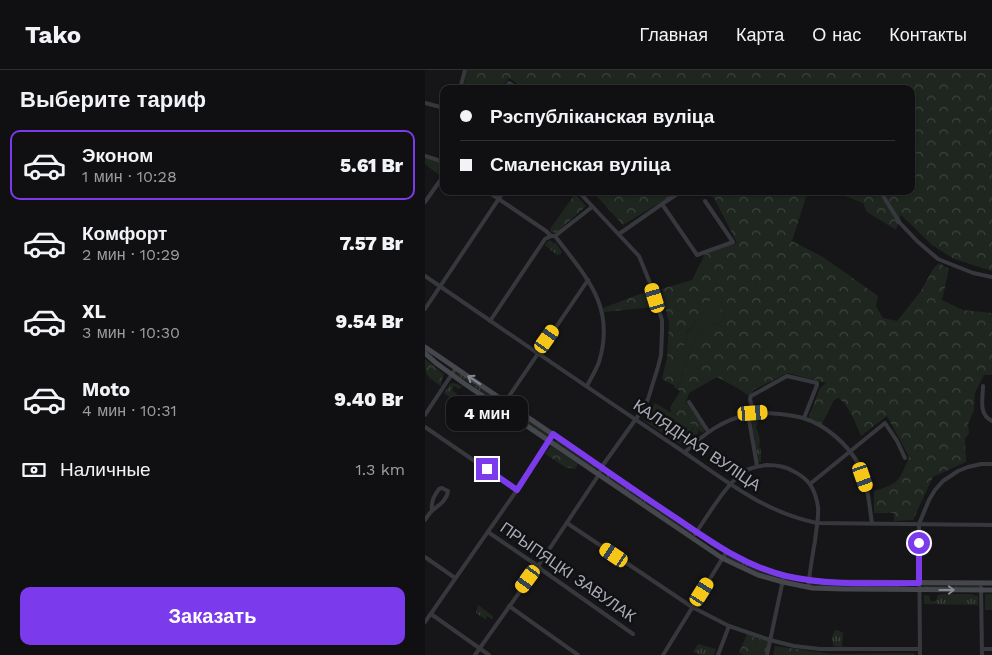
<!DOCTYPE html>
<html lang="ru">
<meta charset="utf-8">
<style>
body{margin:0;font-family:"Work Sans",sans-serif;background:#1e1e20;color:#f1f3f6;height:100vh;display:flex;flex-direction:column;font-size:19px;white-space:nowrap}
*{box-sizing:border-box;margin:0}
p{font-size:16px;color:#9c9d9f}
.icon{flex:none;width:28px;height:28px;fill:none;stroke:currentColor;stroke-width:2;stroke-linecap:round;stroke-linejoin:round}
.map{position:relative;flex:1;overflow:hidden}
.panel{display:flex;flex-direction:column;background:#101012;width:425px}
.panel>*{flex:none}
.guide{position:absolute;left:15px;top:15px;width:475px;height:110px;border-radius:10px;box-shadow:0 1px 4px #0004,0 0 0 1px #303032;display:grid;align-content:center;height:110px;padding:0 20px;background:#101012}
.end{position:absolute;width:22px;height:22px;margin:-11px;border:6px solid #7c3aed;background:#fff;box-shadow:0 0 0 2px #fff}
.from{border-radius:50%}
.bubble{position:absolute;height:35px;border-radius:10px;background:#101012;box-shadow:0 1px 4px #0004,0 0 0 1px #303032;font-size:16px;font-weight:800;line-height:35px;text-align:center}
.car{position:absolute;width:15px;height:30px;margin:-15px -8px;border-radius:6px;box-shadow:0 0 4px 1px #0007;background:linear-gradient(#f5c518 24%,#345 0 40%,#f5c518 0 76%,#345 0 86%,#f5c518 0)}
.guide b{display:flex;align-items:center;gap:18px;height:48px;font-size:19px}
.guide b+b{border-top:1px solid #303032}
.guide i{width:12px;height:12px;background:#f1f3f6}
ul{padding:0;list-style:none}
li{display:flex;align-items:center;gap:15px;height:70px;margin:0 10px 8px;padding:0 10px;border:2px solid transparent;border-radius:10px}
li div{flex:1}
li b{display:block;font-size:19px}
li em{font-style:normal;font-weight:800}
li.active{border-color:#7c3aed}
li>.icon{width:45px;height:45px;stroke-width:1.5}
h2{padding:0 20px;font-size:22px;line-height:60px}
.pay{display:flex;align-items:center;gap:12px;height:55px;padding:0 20px;font-size:19px}
.pay p{margin-inline-start:auto}
.cta{display:flex;gap:10px;margin-top:auto;padding:10px 20px}
.cta a{flex:1;height:58px;border-radius:10px;background:#7c3aed;color:#fff;font-size:20px;font-weight:800;line-height:58px;text-align:center}
header{display:flex;align-items:center;gap:30px;box-sizing:border-box;height:70px;padding:0 25px;background:#101012;border-bottom:1px solid #303032}
header strong{font-size:24px}
nav{display:flex;gap:28px;margin-inline-start:auto;font-size:18px}
main{display:flex;flex:1;min-height:0}
.map>svg:first-child{display:block}
.grass{fill:url(#grass-tufts)}
.forest{fill:url(#forest-crowns)}
.green{fill:#1e261f}
.lines{fill:none;stroke-linecap:round;stroke-linejoin:round}
.street{stroke:#37383d;stroke-width:4}
.secondary{stroke:#45474d;stroke-width:5}
.oneway{stroke:#858993}
.route{stroke:#7c3aed;stroke-width:6}
.labels{text-anchor:middle;dominant-baseline:central;stroke-width:5;stroke-linejoin:round;paint-order:stroke}
.street-label{font-size:16px;fill:#a8adb8;stroke:#111113}
</style>
<header>
<strong>Tako</strong>
<nav><a>Главная</a><a>Карта</a><a>О нас</a><a>Контакты</a></nav>
</header>
<main>
<section class="panel">
<h2>Выберите тариф</h2>
<ul>
<li class="active"><svg class="icon" aria-label="car" viewBox="0 0 24 24"><path d="M5 17H2v-5l4-1 3-4h7l3 4 3 1v5h-3M9 17h6M6 11h13"/><circle cx="7" cy="17" r="2"/><circle cx="17" cy="17" r="2"/></svg><div><b>Эконом</b><p>1 мин · 10:28</p></div><em>5.61 Br</em></li>
<li><svg class="icon" aria-label="car" viewBox="0 0 24 24"><path d="M5 17H2v-5l4-1 3-4h7l3 4 3 1v5h-3M9 17h6M6 11h13"/><circle cx="7" cy="17" r="2"/><circle cx="17" cy="17" r="2"/></svg><div><b>Комфорт</b><p>2 мин · 10:29</p></div><em>7.57 Br</em></li>
<li><svg class="icon" aria-label="car" viewBox="0 0 24 24"><path d="M5 17H2v-5l4-1 3-4h7l3 4 3 1v5h-3M9 17h6M6 11h13"/><circle cx="7" cy="17" r="2"/><circle cx="17" cy="17" r="2"/></svg><div><b>XL</b><p>3 мин · 10:30</p></div><em>9.54 Br</em></li>
<li><svg class="icon" aria-label="car" viewBox="0 0 24 24"><path d="M5 17H2v-5l4-1 3-4h7l3 4 3 1v5h-3M9 17h6M6 11h13"/><circle cx="7" cy="17" r="2"/><circle cx="17" cy="17" r="2"/></svg><div><b>Moto</b><p>4 мин · 10:31</p></div><em>9.40 Br</em></li>
</ul>
<div class="pay"><svg class="icon" aria-label="cash" viewBox="0 0 24 24"><path d="M3 7h18v10H3z"/><circle cx="12" cy="12" r="2"/></svg>Наличные<p>1.3 km</p></div>
<div class="cta"><a>Заказать</a></div>
</section>
<div class="map">
<svg width="567" height="585" viewBox="0 0 567 585">
<defs>
<pattern id="grass-tufts" width="24" height="20" patternUnits="userSpaceOnUse" patternTransform="scale(1.25)"><rect width="24" height="20" fill="#1e261f"/><path d="M3 7l-1-3M5 7V3M7 7l1-3M15 17l-1-3M17 17v-4M19 17l1-3" fill="none" stroke="#3c433d"/></pattern>
<pattern id="forest-crowns" width="20" height="18" patternUnits="userSpaceOnUse" patternTransform="scale(1.25)"><rect width="20" height="18" fill="#1e261f"/><path d="M2 6a3 3 0 1 1 6 0M12 15a3 3 0 1 1 6 0" fill="none" stroke="#3c433d"/></pattern>
</defs>
<rect width="100%" height="100%" fill="#161618"/>
<g class="grass">
<path d="M0,88L19,93V98L14,105L0,94Z"/>
<path d="M125,170L128,173H131L137,182L136,184L132,185L120,175L122,172Z"/>
<path d="M32,301L78,332L75,335L31,304L30,303Z"/>
<path d="M26,313L32,314L37,317L34,319L29,316L27,320L29,322L32,323L29,331L19,323Z"/>
<path d="M81,334L125,365L123,368L79,337Z"/>
<path d="M328,345H331L333,351L331,358C334,363 336,371 334,377L336,380V392H333L332,391L329,373L330,370L326,349V346Z"/>
<path d="M132,369L174,398L173,400H171L130,372Z"/>
<path d="M180,401L268,462L267,464H266L177,404L178,402Z"/>
<path d="M302,484L356,507L355,510L337,504L300,487Z"/>
<path d="M385,512L482,515V518H419L385,516Z"/>
<path d="M498,515H554V518H498L497,516Z"/>
<path d="M518,524H545L553,526V535L499,534V525L504,526L506,531H511L513,525Z"/>
<rect x="560" y="524" width="7" height="16"/>
<path d="M53,535L68,546V548L66,549L62,546L61,550L51,543Z"/>
<path d="M410,560L415,561L418,563L417,577L409,576C406,571 407,565 410,560Z"/>
<path d="M273,574L291,579L289,585H276L268,582Z"/>
</g>
<g class="forest">
<path d="M42,0H567V201L529,189L507,175L476,145L471,160L442,142L438,133L407,121H486V19H99L84,8L76,19H38Z"/>
<path d="M167,121H254L198,155Z"/>
<path d="M277,121H383L367,171L398,187L453,226L451,236L458,248L472,251L496,221L508,199L514,193L524,199L517,230L538,240L567,243V305H559L550,323L549,340L543,354L544,363L540,369L541,392L508,407L488,450L469,451V443H449V421C474,414 474,411 484,387L462,346L436,366C430,352 426,339 414,328L409,330L397,354L383,349L395,318L401,313L363,303L328,320L325,327L314,319L292,307L264,323L261,332L281,360L277,363L271,358L274,362L259,377L257,375L269,357L246,343L245,338L255,321L252,319L271,269L282,256L295,253L301,246L285,231L269,255L261,263L262,268L253,295L250,316L237,309L242,288L244,253L236,219L267,210L281,182L312,173L289,128Z"/>
<path d="M150,124L161,136L131,163L126,162L125,159Z"/>
<path d="M223,221L228,237L179,242L178,238Z"/>
<path d="M0,289L19,304L17,309L16,316C2,306 0,307 0,289Z"/>
<path d="M50,325L59,332L45,353L36,347Z"/>
<path d="M126,376L153,394L150,399L140,397L120,384Z"/>
<path d="M322,564L344,572L340,585H320L314,583Z"/>
<path d="M350,576L407,584L489,583L490,585H348Z"/>
</g>
<g class="green">
<path d="M285,230L301,246L295,253L282,256L271,269L252,319L249,318L253,295L249,291L254,281H257L262,268L261,264L269,255Z"/>
<path d="M230,333L269,356L257,375L219,351Z"/>
</g>
<g class="lines">
<g class="street">
<path d="M35,19L40,0"/>
<path d="M80,19L84,13L93,19"/>
<path d="M0,33L19,38"/>
<path d="M0,86L19,92"/>
<path d="M62,121L121,161L126,166H130C161,207 191,236 174,292C171,300 166,308 162,316"/>
<path d="M455,121L475,153L492,171L513,189L548,203L567,207"/>
<path d="M0,132L19,105"/>
<path d="M237,134L272,185L308,172L280,131"/>
<path d="M194,164L237,134L257,121"/>
<path d="M130,166L167,137"/>
<path d="M0,206C80,261 160,316 241,370C290,402 333,441 392,453L567,455"/>
<path d="M0,239L79,121"/>
<path d="M65,251L120,169L126,166"/>
<path d="M558,316C558,329 553,344 567,351"/>
<path d="M264,332L283,361"/>
<path d="M76,338L163,210"/>
<path d="M328,343L325,329L326,326L362,306L392,313V315L379,348"/>
<path d="M323,344L332,396"/>
<path d="M0,345L31,298"/>
<path d="M0,357L92,420"/>
<path d="M260,382C280,363 297,350 325,344C335,342 345,343 355,344C363,345 371,346 378,348C401,355 424,375 435,397C443,414 444,434 447,453"/>
<path d="M385,414L460,353L472,371L480,388"/>
<path d="M0,450C2,447 5,442 8,440C14,435 22,430 23,421L17,418L14,419C9,426 6,431 7,440"/>
<path d="M142,453L267,537L304,556L345,570L369,576L395,579H495"/>
<path d="M63,462L113,496L117,500L208,564"/>
<path d="M270,464C282,447 303,411 320,401C326,397 334,396 342,395C351,395 360,396 368,401C384,409 390,418 393,437C394,448 391,460 390,471C387,487 385,502 383,517"/>
<path d="M0,487L30,508"/>
<path d="M556,517L557,585"/>
<path d="M84,536L153,585"/>
<path d="M6,544L64,585"/>
<path d="M0,552L92,420L128,364"/>
<path d="M557,579H567"/>
<path d="M50,585L113,496L173,406L178,395L218,339L223,329L233,297L236,285L237,262V250L233,238L227,218L214,186L153,121"/>
<path d="M238,585L302,481"/>
<path d="M293,585L304,556"/>
<path d="M342,585L359,505"/>
<path d="M495,585L494,454L504,430L510,420L518,411L533,401L543,397L556,394H567"/>
</g>
<g class="secondary">
<path d="M0,277L287,473C297,479 308,485 318,490C343,503 371,509 398,512L567,513"/>
<path d="M0,283L11,293L40,314L297,488L333,505L358,512L387,518L418,519L567,520"/>
</g>
</g>
<defs><path id="oneway-shaft" d="M-6 0H5M1.5-3L5.5 0L1.5 3" fill="none" stroke-width="1.6" stroke-linecap="round" stroke-linejoin="round" transform="scale(1.25)"/></defs>
<g class="oneway">
<use href="#oneway-shaft" transform="translate(49 310) rotate(-146)"/>
<use href="#oneway-shaft" transform="translate(522 520)"/>
</g>
<g class="lines">
<path class="route" d="M62,399L92,420L128,364C169,392 210,421 251,448C286,472 320,496 361,506C404,516 450,513 494,513V473"/>
</g>
<g class="labels">
<g class="street-label">
<text transform="translate(272 375) rotate(34)">КАЛЯДНАЯ ВУЛІЦА</text>
<text transform="translate(143 502) rotate(35)">ПРЫПЯЦКІ ЗАВУЛАК</text>
</g>
</g>
</svg>
<i class="end from" style="left:494px;top:473px"></i>
<i class="end" style="left:62px;top:399px"></i>
<div class="bubble" style="left:21px;top:326px;width:82px">4 мин</div>
<i class="car" style="left:230px;top:228px;rotate:343deg"></i>
<i class="car" style="left:122px;top:269px;rotate:35deg"></i>
<i class="car" style="left:328px;top:343px;rotate:86deg"></i>
<i class="car" style="left:438px;top:407px;rotate:161deg"></i>
<i class="car" style="left:189px;top:485px;rotate:304deg"></i>
<i class="car" style="left:103px;top:509px;rotate:216deg"></i>
<i class="car" style="left:277px;top:522px;rotate:32deg"></i>
<div class="guide">
<b><i class="from"></i>Рэспубліканская вуліца</b>
<b><i></i>Смаленская вуліца</b>
</div>
</div>
</main>
